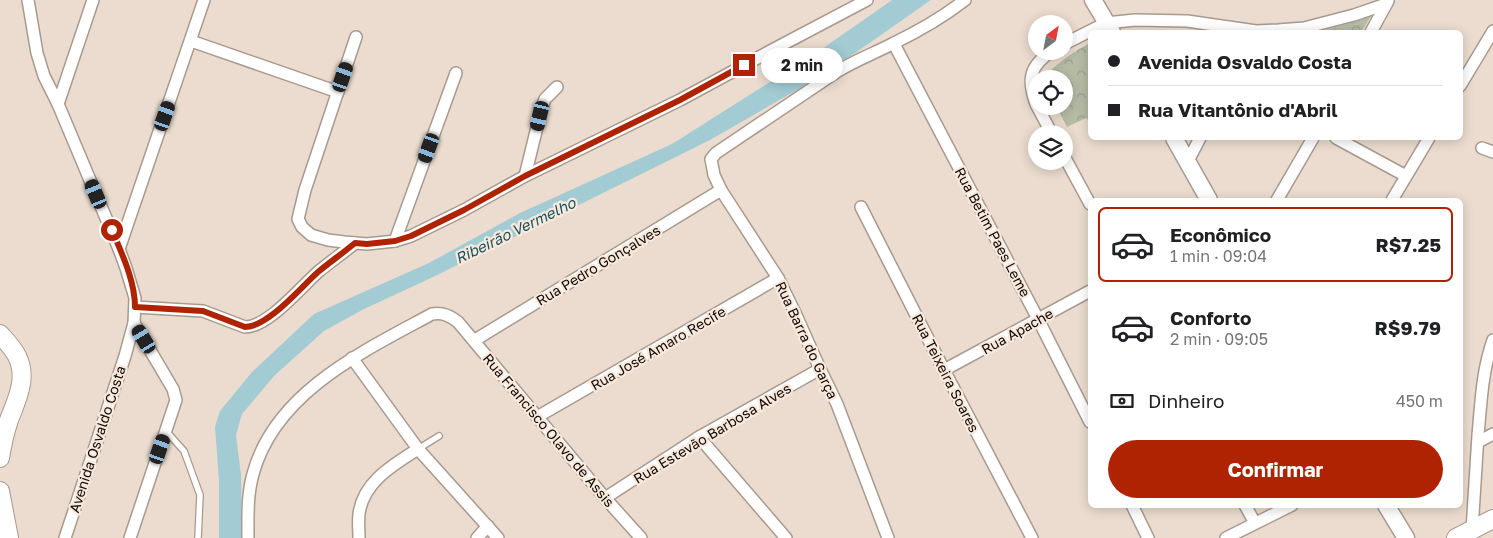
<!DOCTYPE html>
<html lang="pt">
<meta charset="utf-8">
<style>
body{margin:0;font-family:"Golos Text",sans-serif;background:#f6f6f6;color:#202124;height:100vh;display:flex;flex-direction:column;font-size:19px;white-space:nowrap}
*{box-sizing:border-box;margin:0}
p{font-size:16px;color:#757577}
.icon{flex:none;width:28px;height:28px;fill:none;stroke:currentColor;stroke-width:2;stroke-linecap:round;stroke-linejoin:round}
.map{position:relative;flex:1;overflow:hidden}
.sheet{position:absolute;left:1088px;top:198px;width:375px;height:310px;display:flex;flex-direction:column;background:#fff;border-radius:8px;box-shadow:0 2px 12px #0003}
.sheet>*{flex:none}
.banner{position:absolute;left:1088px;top:30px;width:375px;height:110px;border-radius:8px;box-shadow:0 2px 12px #0003;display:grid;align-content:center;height:110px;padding:0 20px;background:#fff}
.needle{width:32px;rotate:32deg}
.controls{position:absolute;left:1028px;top:15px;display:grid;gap:10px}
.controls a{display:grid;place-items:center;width:45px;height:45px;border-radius:50%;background:#fff;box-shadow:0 2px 12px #0003;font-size:25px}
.end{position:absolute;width:22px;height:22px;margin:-11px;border:6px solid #af2303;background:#fff;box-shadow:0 0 0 2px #fff}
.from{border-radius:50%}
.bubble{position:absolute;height:35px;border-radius:18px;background:#fff;box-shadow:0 2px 12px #0003;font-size:16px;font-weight:700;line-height:35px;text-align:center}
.car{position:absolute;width:15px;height:30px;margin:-15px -8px;border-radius:6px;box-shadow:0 0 4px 1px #0007;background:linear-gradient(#222 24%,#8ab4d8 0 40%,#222 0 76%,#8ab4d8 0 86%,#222 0)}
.banner b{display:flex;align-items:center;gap:18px;height:48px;font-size:19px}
.banner b+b{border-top:1px solid #e0e0e0}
.banner i{width:12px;height:12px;background:#202124}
ul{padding:9px 0 0;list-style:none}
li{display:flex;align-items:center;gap:15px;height:75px;margin:0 10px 8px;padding:0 10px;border:2px solid transparent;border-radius:8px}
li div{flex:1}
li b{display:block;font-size:19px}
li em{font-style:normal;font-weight:700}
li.current{border-color:#af2303}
li>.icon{width:45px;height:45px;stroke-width:1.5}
.pay{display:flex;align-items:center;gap:12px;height:55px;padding:0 20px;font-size:19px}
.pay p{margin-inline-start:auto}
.action{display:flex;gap:10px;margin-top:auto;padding:10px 20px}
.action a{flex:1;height:58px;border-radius:30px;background:#af2303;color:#fff;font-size:20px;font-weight:700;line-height:58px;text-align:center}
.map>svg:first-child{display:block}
.park{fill:url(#park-crowns)}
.water{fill:#a3cbd4}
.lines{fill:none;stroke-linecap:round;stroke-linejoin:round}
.lane-casing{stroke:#a89a8e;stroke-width:8}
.street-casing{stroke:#a89a8e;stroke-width:14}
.secondary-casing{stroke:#a89a8e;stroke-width:19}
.primary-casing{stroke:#a89a8e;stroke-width:20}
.lane{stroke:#fff;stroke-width:5.5}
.street{stroke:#fff;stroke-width:11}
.secondary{stroke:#fff;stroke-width:16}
.primary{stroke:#fff;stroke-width:18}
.route{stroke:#af2303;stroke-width:6}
.labels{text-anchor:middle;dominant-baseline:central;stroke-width:4.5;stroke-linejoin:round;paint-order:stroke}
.street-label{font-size:14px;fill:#100b07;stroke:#f8e9dc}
.water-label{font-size:15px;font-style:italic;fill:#1a525d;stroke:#f8e9dc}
</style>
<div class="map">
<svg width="1493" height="538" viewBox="0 0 1493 538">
<defs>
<pattern id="park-crowns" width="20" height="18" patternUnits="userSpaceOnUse" patternTransform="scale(1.25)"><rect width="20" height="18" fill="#b6bba6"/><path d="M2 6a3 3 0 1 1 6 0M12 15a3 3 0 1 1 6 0" fill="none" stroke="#9b9f8d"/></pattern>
</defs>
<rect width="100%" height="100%" fill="#ebdccf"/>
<g class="park">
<path d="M1373,13L1361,32H1319L1350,23Z"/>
<path d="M1090,43V122L1086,118L1067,127L1056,106H1064V79H1043C1055,64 1073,52 1090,43Z"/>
</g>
<path class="water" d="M892,0H931L828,72L710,140L431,278L364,309L324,331L275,375L242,414L236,435L241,475L242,538H219V480L215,427L220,411L252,372L314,314L429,263L520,213L672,144L819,51Z"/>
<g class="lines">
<g class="lane-casing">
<g id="lane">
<path d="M166,431L184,451L200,495L198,538"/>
<path d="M418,449L439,436"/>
</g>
</g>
<g class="street-casing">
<g id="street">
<path d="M28,0L37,53L44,76L58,104L119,249L126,268L135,298L134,323L125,356L65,538"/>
<path d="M1371,32L1388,1"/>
<path d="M356,37L305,190L298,219L302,227L311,235L328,240L344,242L367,244L395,241L411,236L464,210L525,176L680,100L776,48L867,0"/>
<path d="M191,41L338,92"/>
<path d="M894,44L1038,319L1090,422"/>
<path d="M1064,44L1106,23L1135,20L1187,21L1256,31L1278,30L1304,28L1354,15L1386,4"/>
<path d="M1460,86L1493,31"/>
<path d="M58,104L93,0"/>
<path d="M1036,104C1027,80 1029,66 1052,51"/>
<path d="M1037,106L1052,134"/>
<path d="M1336,138L1406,176"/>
<path d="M1482,148L1493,152"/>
<path d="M1064,156L1090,204"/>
<path d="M1188,161L1200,138"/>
<path d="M525,176L542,107L545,99L557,87"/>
<path d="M1277,200L1313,138"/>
<path d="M1392,200L1429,138"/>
<path d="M861,207L944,370L1032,538"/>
<path d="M395,241L456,73"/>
<path d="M119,249L204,0"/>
<path d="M135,307L203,311L245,327C268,327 301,287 318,272C330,262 343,253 355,243"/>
<path d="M475,340L721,190"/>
<path d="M352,358L418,449L498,538"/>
<path d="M944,370L1090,291"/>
<path d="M537,417L778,278"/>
<path d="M699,437L786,538"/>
<path d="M1478,442L1493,434"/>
<path d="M605,498L699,437L820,369"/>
<path d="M1132,505L1148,538"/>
<path d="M1245,505L1255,523"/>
<path d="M1472,530C1474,498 1476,467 1478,435C1481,403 1482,371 1493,340"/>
<path d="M130,538L176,400L173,389L134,323"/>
<path d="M248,538C248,517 247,495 253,474C275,392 364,351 432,314C443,312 450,316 458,322L605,498L641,538"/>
<path d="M359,538C359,530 358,522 359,514C363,482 393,465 418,449"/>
<path d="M477,538L488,526"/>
<path d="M888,538L837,404L820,369L796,315L778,278L721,190L714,175L711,159L716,153L838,71C856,60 875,53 894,43C919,31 943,17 965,0"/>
<path d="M1226,538L1292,505"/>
</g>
</g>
<g class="secondary-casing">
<g id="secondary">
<path d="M1093,0L1112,32"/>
<path d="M1174,138L1209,200"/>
<path d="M1386,505L1406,538"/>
</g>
</g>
<g class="primary-casing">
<g id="primary">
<path d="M0,334C6,341 13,348 17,356C28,378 17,399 9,420C5,432 2,445 0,458"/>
<path d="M0,491L9,538"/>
<path d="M1456,538L1493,519"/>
</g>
</g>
<use href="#lane" class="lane"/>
<use href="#street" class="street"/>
<use href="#secondary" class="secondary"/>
<use href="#primary" class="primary"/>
</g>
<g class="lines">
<path class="route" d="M112,230C122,254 135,281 135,307L203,311L245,327C268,327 301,287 318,272C330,262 343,253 355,243L367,244L395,241L411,236L464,210L525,176L680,100L744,65"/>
</g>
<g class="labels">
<g class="street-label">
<text transform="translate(993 232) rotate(62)">Rua Betim Paes Leme</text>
<text transform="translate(598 265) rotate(-31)">Rua Pedro Gonçalves</text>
<text transform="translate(1017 331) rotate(-29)">Rua Apache</text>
<text transform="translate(807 340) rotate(65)">Rua Barra do Garça</text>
<text transform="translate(658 348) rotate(-30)">Rua José Amaro Recife</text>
<text transform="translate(946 373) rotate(63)">Rua Teixeira Soares</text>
<text transform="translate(549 430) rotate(50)">Rua Francisco Olavo de Assis</text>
<text transform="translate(712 433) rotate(-31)">Rua Estevão Barbosa Alves</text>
<text transform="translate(97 439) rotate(-72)">Avenida Osvaldo Costa</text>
</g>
<g class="water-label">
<text transform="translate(515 230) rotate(-26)">Ribeirão Vermelho</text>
</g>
</g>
</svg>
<div class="controls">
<a><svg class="needle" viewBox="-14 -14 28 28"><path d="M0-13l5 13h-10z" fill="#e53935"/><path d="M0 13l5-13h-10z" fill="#757577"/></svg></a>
<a><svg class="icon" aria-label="locate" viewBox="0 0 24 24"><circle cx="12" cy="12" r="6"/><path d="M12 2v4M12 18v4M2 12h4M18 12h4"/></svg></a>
<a><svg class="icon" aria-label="layers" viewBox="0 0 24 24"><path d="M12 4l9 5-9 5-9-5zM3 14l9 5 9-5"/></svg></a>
</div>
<i class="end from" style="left:112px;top:230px"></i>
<i class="end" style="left:744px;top:65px"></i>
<div class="bubble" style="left:761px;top:48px;width:82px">2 min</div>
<i class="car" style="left:343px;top:77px;rotate:19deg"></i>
<i class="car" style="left:165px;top:116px;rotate:19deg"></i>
<i class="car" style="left:540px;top:116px;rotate:193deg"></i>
<i class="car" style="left:429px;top:148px;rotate:200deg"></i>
<i class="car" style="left:96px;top:194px;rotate:337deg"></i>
<i class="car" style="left:144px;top:339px;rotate:329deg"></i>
<i class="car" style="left:160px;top:449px;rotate:19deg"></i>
<div class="banner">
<b><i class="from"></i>Avenida Osvaldo Costa</b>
<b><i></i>Rua Vitantônio d'Abril</b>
</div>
<section class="sheet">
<ul>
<li class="current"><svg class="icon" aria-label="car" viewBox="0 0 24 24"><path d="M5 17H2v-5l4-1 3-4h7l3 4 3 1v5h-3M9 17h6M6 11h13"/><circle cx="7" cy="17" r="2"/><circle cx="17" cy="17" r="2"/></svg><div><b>Econômico</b><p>1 min · 09:04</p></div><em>R$7.25</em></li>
<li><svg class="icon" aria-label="car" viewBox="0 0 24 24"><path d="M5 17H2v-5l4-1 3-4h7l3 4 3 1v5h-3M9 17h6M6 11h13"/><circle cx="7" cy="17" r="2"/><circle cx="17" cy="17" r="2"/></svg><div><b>Conforto</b><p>2 min · 09:05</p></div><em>R$9.79</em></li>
</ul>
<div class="pay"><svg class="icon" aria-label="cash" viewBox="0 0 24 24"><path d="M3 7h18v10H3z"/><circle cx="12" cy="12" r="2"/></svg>Dinheiro<p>450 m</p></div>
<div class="action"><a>Confirmar</a></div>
</section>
</div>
